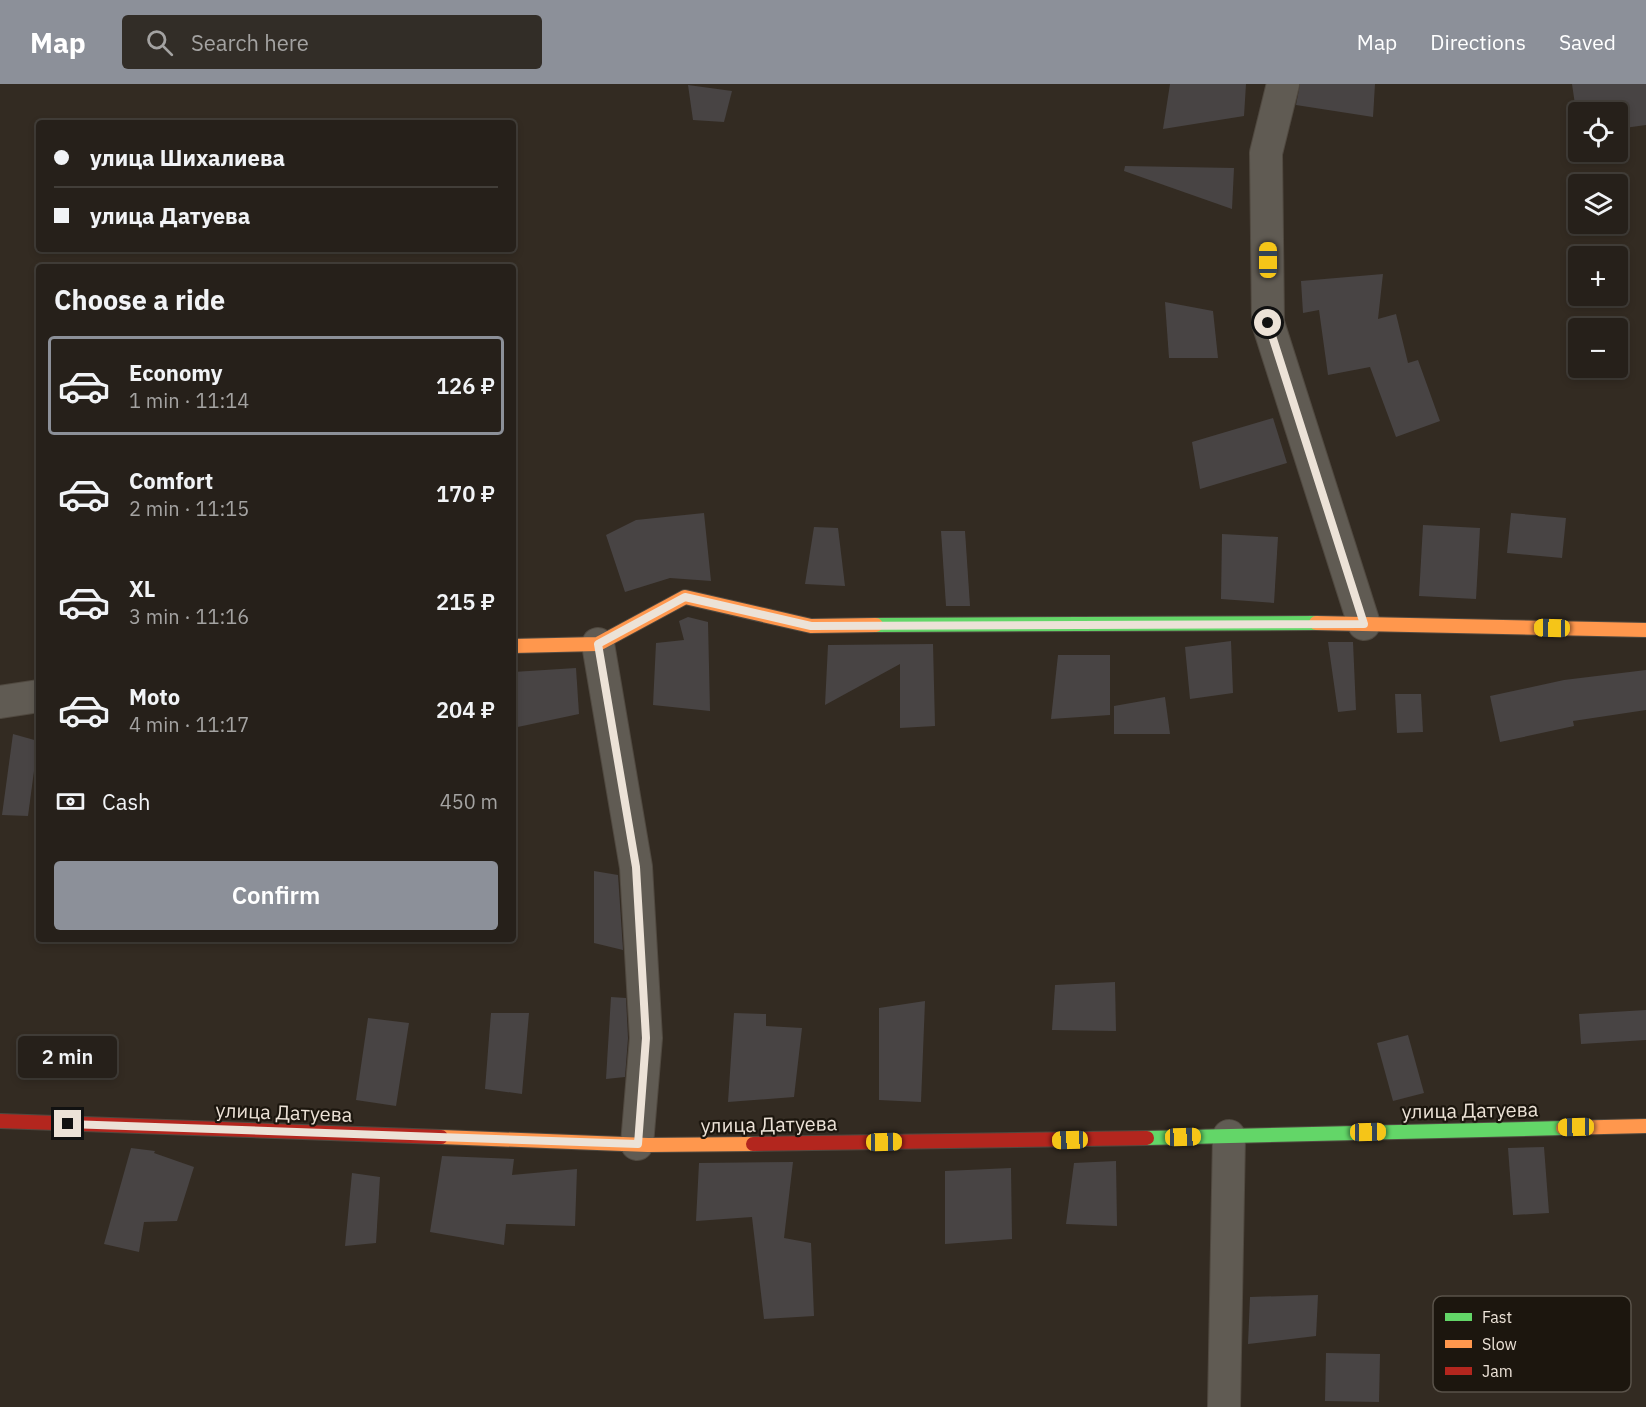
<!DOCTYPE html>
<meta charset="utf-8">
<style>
body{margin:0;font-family:"IBM Plex Sans",sans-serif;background:#322d27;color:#f1f3f6;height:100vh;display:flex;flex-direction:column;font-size:22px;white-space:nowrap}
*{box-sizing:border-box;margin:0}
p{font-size:20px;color:#a4a3a2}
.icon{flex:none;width:33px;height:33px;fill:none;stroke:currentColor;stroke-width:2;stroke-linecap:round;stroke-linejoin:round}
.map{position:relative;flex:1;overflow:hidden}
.panel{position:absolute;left:36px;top:180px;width:480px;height:678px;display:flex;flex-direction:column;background:#26201a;border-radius:6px;box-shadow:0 3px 9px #0003,0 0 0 2px #423e39}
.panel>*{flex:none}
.top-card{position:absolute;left:36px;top:36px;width:480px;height:132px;border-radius:6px;box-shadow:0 3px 9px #0003,0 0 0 2px #423e39;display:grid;align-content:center;height:132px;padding:0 18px;background:#26201a}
.fabs{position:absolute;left:1568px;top:18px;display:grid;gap:12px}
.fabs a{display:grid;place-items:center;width:60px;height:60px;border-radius:6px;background:#26201a;box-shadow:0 3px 9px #0003,0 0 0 2px #423e39;font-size:30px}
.end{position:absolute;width:27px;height:27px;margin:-14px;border:8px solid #ece2d7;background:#111;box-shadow:0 0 0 3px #111}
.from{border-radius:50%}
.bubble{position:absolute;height:42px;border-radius:6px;background:#26201a;box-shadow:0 3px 9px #0003,0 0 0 2px #423e39;font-size:20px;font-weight:600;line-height:42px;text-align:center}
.car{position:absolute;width:18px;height:36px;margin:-18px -9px;border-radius:8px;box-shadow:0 0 4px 2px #0007;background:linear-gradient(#f5c518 24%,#345 0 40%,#f5c518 0 76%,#345 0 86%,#f5c518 0)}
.top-card b{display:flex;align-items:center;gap:21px;height:57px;font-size:22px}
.top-card b+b{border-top:2px solid #423e39}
.top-card i{width:15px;height:15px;background:#f1f3f6}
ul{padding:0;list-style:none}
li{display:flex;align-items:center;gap:18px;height:99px;margin:0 12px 9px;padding:0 6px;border:3px solid transparent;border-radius:6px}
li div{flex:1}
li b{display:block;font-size:22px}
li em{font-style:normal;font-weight:600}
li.current{border-color:#8c9099}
li>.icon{width:54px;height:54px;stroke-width:1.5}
h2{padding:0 18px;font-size:27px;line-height:72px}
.pay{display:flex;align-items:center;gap:15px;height:66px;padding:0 18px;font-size:22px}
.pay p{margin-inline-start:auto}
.button{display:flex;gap:12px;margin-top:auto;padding:12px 18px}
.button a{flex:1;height:69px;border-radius:6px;background:#8c9099;color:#fff;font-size:24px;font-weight:600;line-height:69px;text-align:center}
header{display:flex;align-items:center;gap:36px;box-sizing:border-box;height:84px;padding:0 30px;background:#8c9099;color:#fff}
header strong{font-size:28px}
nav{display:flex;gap:33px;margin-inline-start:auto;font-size:21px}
.search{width:420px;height:54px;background:#322d27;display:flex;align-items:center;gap:15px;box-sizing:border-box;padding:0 21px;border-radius:6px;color:#a4a3a2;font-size:22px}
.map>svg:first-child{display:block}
.building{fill:#484444}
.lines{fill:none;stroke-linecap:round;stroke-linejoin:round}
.street-casing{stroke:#504940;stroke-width:34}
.fast-casing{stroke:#504940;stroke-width:16}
.slow-casing{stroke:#504940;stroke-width:16}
.jam-casing{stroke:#504940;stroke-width:16}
.street{stroke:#605b53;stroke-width:32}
.fast{stroke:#63d668;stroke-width:14}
.slow{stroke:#ff974d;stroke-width:14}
.jam{stroke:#b3261e;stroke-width:14}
.route{stroke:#ece2d7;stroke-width:8}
.labels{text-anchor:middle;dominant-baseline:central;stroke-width:4.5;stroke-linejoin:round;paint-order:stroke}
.street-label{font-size:20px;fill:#ece2d7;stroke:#1c160e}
.key{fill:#1c160e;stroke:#5a534a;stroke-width:1.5}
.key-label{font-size:16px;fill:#ece2d7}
</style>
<header>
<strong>Map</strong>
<div class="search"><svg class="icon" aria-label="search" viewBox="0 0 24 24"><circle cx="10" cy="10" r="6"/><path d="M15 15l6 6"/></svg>Search here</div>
<nav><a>Map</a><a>Directions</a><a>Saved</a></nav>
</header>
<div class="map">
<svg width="1646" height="1323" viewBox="0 0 1646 1323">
<rect width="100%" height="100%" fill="#332b22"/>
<g class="building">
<path d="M1170,0H1246L1244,32L1163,45Z"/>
<path d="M1300,0H1375L1373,33L1296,21Z"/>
<path d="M1572,0H1646V41L1617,45V28H1578V41Z"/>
<path d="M688,1L732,7L724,38L693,36Z"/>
<path d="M1125,82L1234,84L1232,125L1124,87Z"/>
<path d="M1383,190L1378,235L1396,230L1408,279L1418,276L1440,337L1396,353L1370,283L1328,291L1319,226L1303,229L1301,197Z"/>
<path d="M1165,218L1213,227L1218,274H1169Z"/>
<path d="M1273,334L1287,379L1200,405L1192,358Z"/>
<path d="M704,429L711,497L670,494L625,508L606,451L636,436Z"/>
<path d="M1511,429L1566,434L1562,474L1507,469Z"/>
<path d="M1423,441L1480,444L1476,515L1419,512Z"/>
<path d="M814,443L838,444L845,502L805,500Z"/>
<path d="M941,447H965L970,522H946Z"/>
<path d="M1222,450L1278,453L1274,519L1221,515Z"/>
<path d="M688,533L708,538L710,627L653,621L656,559L684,556L679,537Z"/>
<path d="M1231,557L1233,609L1190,615L1185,563Z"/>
<path d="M1328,558H1353L1356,626L1338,628Z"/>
<path d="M933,560L935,642L900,644V580L825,621L828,561Z"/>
<path d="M1058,571H1110V631L1051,635Z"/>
<path d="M576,584L579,630L513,644V588Z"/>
<path d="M1646,586V626L1573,637L1574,642L1500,658L1490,612L1564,596Z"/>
<path d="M1395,610H1421L1423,648L1397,649Z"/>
<path d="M1165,613L1170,650H1114V622Z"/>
<path d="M13,650L38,657L28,732L2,731Z"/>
<path d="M594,787L618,791L623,866L594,859Z"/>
<path d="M1115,898L1116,947L1052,946L1055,901Z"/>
<path d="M611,913L626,914L628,954L625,993L606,995Z"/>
<path d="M925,917L921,1018L879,1016V924Z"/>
<path d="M1646,926V956L1581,960L1579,930Z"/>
<path d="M491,929H529L522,1010L485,1005Z"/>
<path d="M734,929L766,930V942L802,944L794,1013L728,1018Z"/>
<path d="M368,934L409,939L396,1022L356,1016Z"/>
<path d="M1408,951L1424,1009L1393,1017L1377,959Z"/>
<path d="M1544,1063L1549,1129L1513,1131L1508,1064Z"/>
<path d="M131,1064L155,1067L154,1069L194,1083L177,1137L144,1138L139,1168L104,1160Z"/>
<path d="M442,1072L514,1075L512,1091L577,1085L575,1142L506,1140L504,1161L430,1148Z"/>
<path d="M1116,1077L1117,1142L1066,1140L1074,1079Z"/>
<path d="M793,1078L784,1154L811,1159L814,1232L764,1235L752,1133L696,1137L699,1079Z"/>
<path d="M1011,1084L1012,1155L945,1160V1087Z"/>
<path d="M352,1089L380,1093L376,1159L345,1162Z"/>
<path d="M1318,1211L1316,1252L1248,1260L1250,1213Z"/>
<path d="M1326,1269L1380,1270L1379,1318L1325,1317Z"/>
</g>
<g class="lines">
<g class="street-casing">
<g id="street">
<path d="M1283,0L1266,69L1268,239L1364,540"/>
<path d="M598,560L636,783L646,954L637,1060"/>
<path d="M0,618L39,612"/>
<path d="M1224,1323L1229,1052"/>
</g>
</g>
<g class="fast-casing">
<g id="fast">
<path d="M876,541L1316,539"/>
<path d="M1147,1054L1563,1044"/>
</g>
</g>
<g class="slow-casing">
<g id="slow">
<path d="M1316,539L1646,546"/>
<path d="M513,562L598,560L685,513L811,542L876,541"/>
<path d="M1563,1044L1646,1042"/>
<path d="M441,1053L648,1061L753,1060"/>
</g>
</g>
<g class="jam-casing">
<g id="jam">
<path d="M0,1037L441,1053"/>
<path d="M753,1060L1147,1054"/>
</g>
</g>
<use href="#street" class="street"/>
<use href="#fast" class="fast"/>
<use href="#slow" class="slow"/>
<use href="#jam" class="jam"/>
</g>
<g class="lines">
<path class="route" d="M68,1040L638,1060L646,954L636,783L598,560L685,513L811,542L1364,540L1268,239"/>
</g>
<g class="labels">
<g class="street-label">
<text transform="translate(1470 1026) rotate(-1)">улица Датуева</text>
<text transform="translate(284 1028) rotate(2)">улица Датуева</text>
<text transform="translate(769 1040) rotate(-1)">улица Датуева</text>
</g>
</g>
<rect x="1433" y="1212" width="198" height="96" rx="9" class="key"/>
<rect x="1445" y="1229" width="27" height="8" fill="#63d668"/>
<rect x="1445" y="1256" width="27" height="8" fill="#ff974d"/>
<rect x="1445" y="1283" width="27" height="8" fill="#b3261e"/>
<g class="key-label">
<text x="1482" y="1239">Fast</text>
<text x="1482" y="1266">Slow</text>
<text x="1482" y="1293">Jam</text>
</g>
</svg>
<div class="fabs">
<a><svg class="icon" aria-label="locate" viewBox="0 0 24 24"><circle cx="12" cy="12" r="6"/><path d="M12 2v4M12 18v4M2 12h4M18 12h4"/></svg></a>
<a><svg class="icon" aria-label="layers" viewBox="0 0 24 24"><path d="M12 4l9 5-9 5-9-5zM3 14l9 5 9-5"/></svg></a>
<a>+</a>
<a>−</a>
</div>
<i class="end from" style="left:1268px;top:239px"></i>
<i class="end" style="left:68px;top:1040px"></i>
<div class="bubble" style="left:18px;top:952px;width:99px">2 min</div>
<i class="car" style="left:1268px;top:176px;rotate:0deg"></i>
<i class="car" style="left:1552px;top:544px;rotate:271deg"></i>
<i class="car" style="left:1576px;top:1043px;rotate:269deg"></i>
<i class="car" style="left:1368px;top:1048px;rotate:89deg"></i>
<i class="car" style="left:1183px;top:1053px;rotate:88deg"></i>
<i class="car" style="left:1070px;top:1056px;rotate:268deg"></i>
<i class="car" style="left:884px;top:1058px;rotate:89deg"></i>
<div class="top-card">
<b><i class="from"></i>улица Шихалиева</b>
<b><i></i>улица Датуева</b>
</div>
<section class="panel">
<h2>Choose a ride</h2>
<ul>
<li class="current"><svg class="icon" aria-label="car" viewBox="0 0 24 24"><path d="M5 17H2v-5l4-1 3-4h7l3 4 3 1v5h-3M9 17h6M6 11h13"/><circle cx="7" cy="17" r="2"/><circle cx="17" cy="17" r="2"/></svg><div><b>Economy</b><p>1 min · 11:14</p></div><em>126 ₽</em></li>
<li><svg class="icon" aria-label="car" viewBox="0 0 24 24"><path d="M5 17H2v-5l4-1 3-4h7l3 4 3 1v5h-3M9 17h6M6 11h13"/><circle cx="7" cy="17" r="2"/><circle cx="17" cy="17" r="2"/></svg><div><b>Comfort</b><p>2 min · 11:15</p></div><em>170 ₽</em></li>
<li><svg class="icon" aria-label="car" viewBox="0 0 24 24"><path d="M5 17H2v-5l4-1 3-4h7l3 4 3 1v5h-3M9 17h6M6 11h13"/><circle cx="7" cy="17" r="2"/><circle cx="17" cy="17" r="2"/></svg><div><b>XL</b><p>3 min · 11:16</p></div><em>215 ₽</em></li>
<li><svg class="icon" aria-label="car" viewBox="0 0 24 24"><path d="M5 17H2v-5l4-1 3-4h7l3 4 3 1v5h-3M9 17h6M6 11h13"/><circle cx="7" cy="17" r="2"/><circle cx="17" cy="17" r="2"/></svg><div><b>Moto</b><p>4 min · 11:17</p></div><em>204 ₽</em></li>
</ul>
<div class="pay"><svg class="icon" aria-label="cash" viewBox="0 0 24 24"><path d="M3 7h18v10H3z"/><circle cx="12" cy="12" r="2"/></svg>Cash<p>450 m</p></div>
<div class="button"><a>Confirm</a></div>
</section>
</div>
